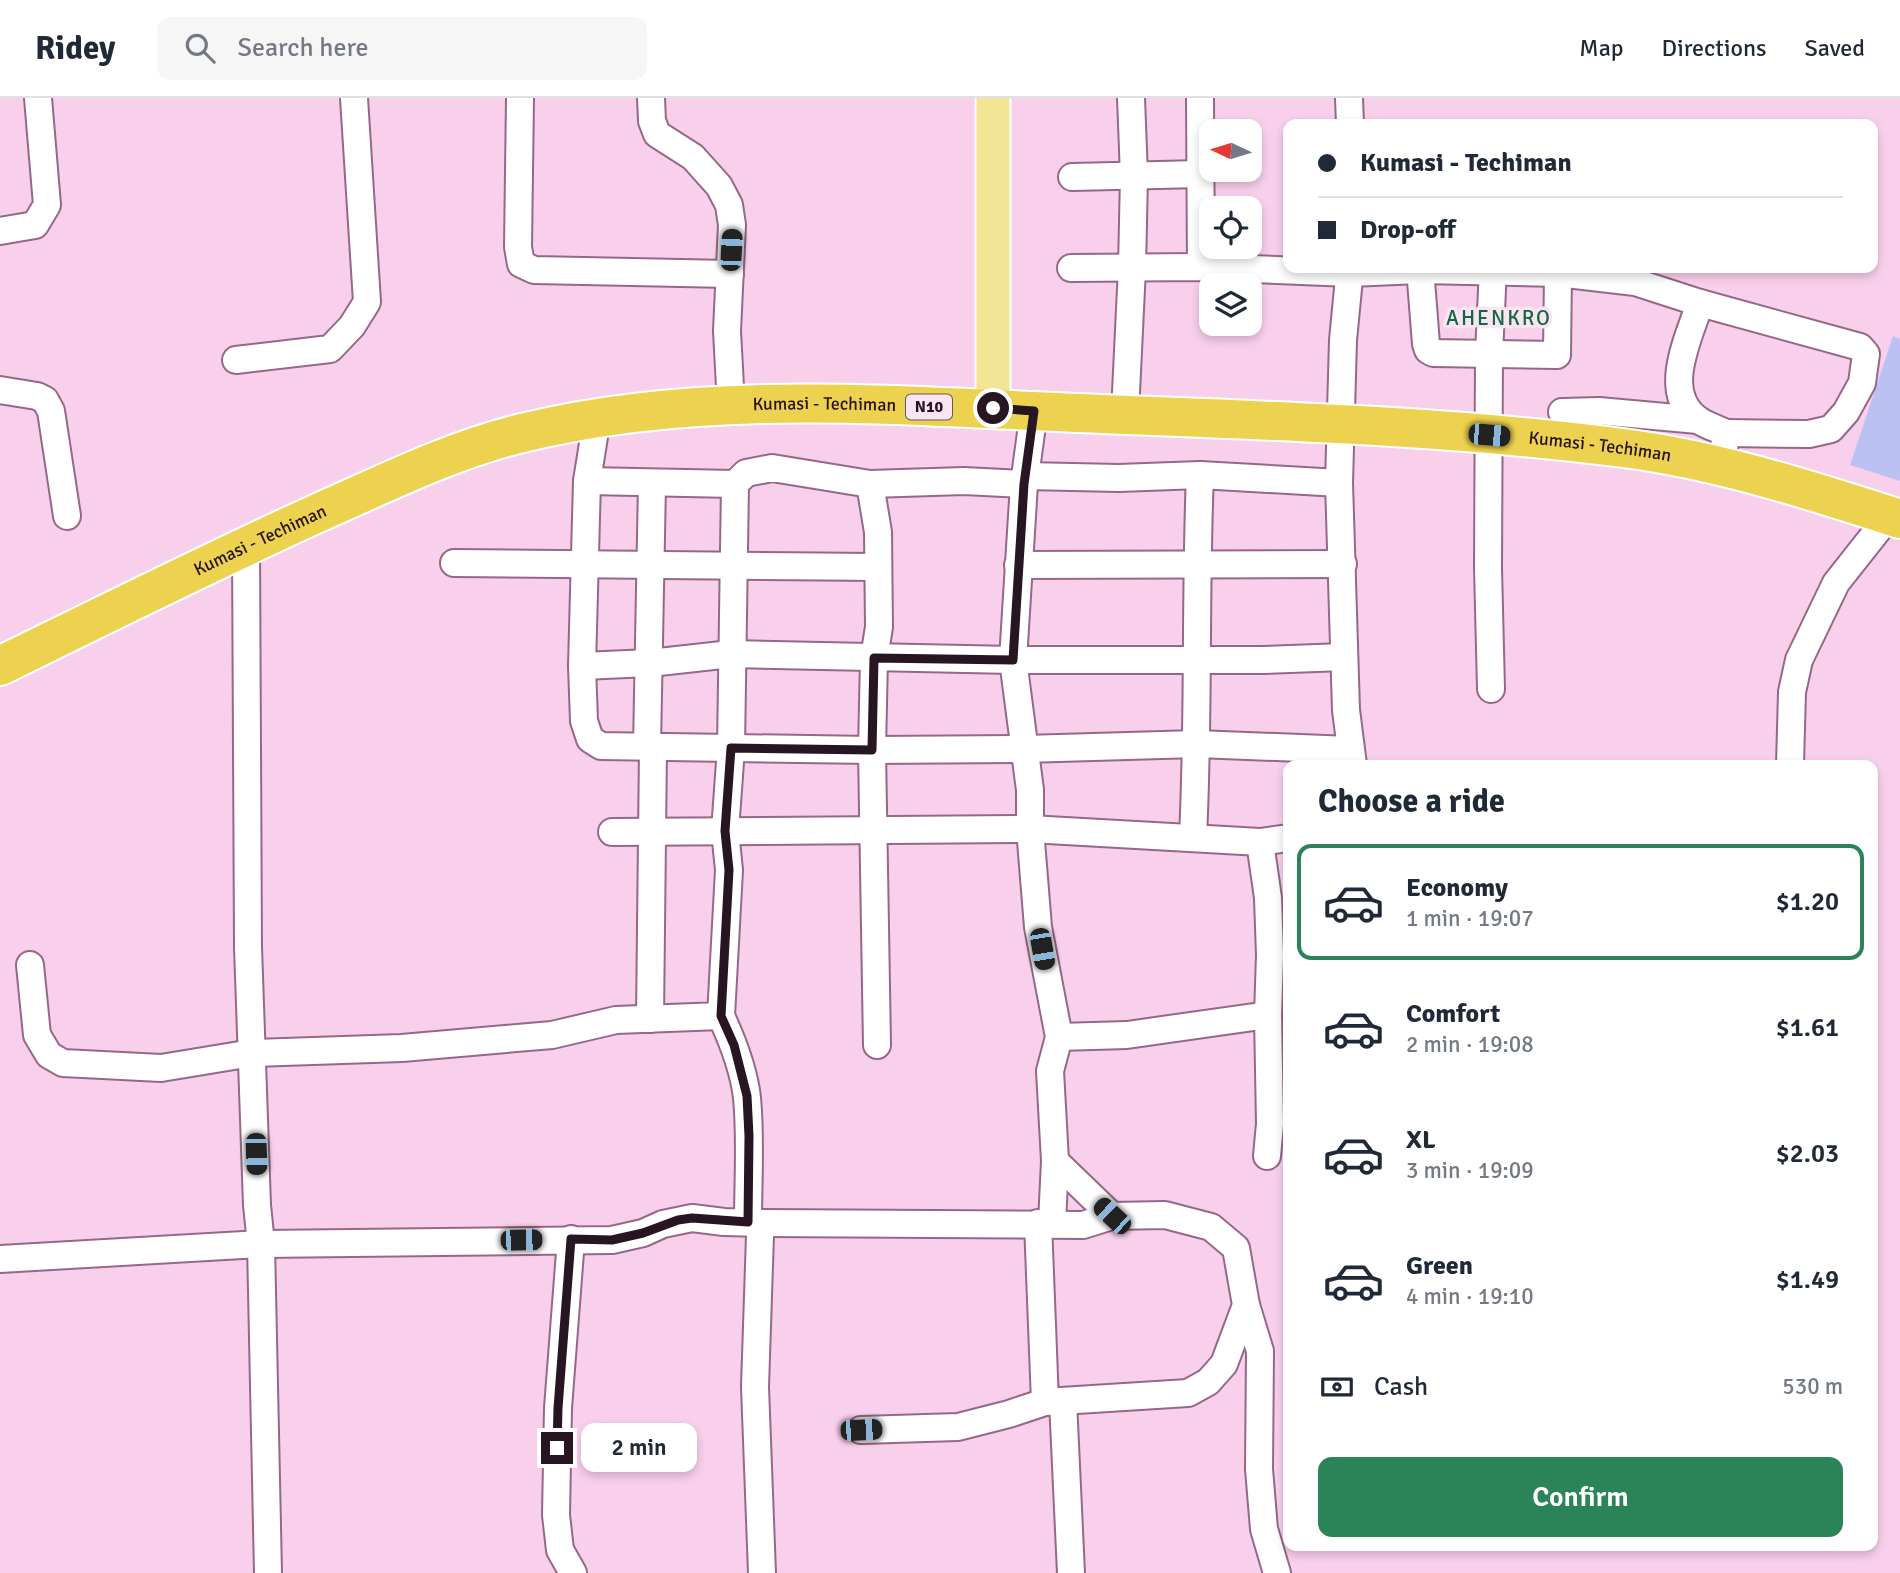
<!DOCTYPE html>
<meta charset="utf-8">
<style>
body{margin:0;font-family:Signika,sans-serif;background:#f6f6f7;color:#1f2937;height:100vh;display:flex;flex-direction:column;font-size:26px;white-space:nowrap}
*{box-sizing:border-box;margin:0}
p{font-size:23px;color:#747a83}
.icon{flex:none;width:38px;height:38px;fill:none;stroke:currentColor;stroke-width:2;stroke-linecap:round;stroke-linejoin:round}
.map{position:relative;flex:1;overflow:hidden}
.drawer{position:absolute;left:1283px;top:662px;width:595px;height:791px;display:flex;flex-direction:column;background:#fff;border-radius:14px;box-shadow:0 4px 10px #0003}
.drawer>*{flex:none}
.top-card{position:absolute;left:1283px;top:21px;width:595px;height:154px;border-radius:14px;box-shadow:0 4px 10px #0003;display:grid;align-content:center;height:154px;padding:0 35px;background:#fff}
.needle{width:46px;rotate:274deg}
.fabs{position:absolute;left:1199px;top:21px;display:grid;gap:14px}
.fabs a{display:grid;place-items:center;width:63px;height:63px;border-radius:14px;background:#fff;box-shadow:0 4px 10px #0003;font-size:35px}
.end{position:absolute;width:32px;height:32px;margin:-16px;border:9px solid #271522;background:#fff;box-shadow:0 0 0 4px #fff}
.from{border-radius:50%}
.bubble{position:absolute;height:49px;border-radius:14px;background:#fff;box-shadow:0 4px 10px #0003;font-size:23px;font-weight:600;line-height:49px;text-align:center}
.car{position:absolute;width:21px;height:42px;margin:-21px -10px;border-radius:9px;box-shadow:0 0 5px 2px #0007;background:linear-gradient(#222 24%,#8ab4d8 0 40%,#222 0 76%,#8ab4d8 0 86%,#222 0)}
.top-card b{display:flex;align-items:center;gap:24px;height:66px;font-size:26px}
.top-card b+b{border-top:2px solid #e0e1e3}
.top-card i{width:18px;height:18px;background:#1f2937}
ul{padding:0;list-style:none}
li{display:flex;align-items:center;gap:21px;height:116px;margin:0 14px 10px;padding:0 21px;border:4px solid transparent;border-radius:14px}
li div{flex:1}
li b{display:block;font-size:26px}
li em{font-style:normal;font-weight:600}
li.on{border-color:#2b8458}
li>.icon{width:63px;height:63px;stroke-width:1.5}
h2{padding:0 35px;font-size:32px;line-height:84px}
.pay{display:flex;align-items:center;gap:18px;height:77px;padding:0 35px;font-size:26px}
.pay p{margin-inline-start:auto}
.button{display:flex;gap:14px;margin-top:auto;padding:14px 35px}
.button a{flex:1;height:80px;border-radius:14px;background:#2b8458;color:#fff;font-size:28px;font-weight:600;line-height:80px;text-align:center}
header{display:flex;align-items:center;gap:42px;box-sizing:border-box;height:98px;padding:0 35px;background:#fff;border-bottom:2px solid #e0e1e3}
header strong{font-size:33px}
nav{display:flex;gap:38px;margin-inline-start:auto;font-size:24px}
.search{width:490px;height:63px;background:#f6f6f7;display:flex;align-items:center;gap:18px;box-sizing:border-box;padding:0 24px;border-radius:14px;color:#747a83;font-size:26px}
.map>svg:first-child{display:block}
.green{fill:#bbc2f3}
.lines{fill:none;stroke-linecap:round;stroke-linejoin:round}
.minor-casing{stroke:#966888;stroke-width:30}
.major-casing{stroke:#fff;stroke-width:37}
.highway-casing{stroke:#fff;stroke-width:42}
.minor{stroke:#fff;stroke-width:26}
.major{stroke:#f4e495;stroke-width:33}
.highway{stroke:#ecd24e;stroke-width:38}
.route{stroke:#271522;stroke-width:9}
.labels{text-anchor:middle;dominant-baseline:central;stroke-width:7;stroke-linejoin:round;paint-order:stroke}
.shield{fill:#f9e4f2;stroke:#665360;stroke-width:2}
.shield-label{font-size:16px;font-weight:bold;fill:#271522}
.street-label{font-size:18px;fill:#271522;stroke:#f9e4f2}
.quarter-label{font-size:21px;letter-spacing:2px;fill:#116741;stroke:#f9e4f2}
</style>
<header>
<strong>Ridey</strong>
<div class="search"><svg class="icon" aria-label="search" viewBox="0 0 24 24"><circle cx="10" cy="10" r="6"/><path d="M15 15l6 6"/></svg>Search here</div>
<nav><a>Map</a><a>Directions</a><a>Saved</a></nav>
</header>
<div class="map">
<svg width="1900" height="1475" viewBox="0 0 1900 1475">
<rect width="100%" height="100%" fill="#f9d0ec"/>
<path class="green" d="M1893,238L1900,241V383L1850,367Z"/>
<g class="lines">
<g class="minor-casing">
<g id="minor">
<path d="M520,0L518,149L521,166L534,172L730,176"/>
<path d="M651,0L652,23L657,36L693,59L719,88L729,107L732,127L727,233L731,307"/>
<path d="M1200,0L1201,169"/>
<path d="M1349,0L1350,26"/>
<path d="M1072,79L1201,76"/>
<path d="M0,133L35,127L47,107L38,0"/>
<path d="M1071,170L1201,169L1350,175L1420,172L1558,175L1635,184L1700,205L1860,249L1866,256L1862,285L1846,314L1831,331L1809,336L1726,335"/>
<path d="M1350,170L1343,242L1339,385L1346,612L1353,667"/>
<path d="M1420,170L1426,246L1428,252L1433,255L1557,257L1558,175"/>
<path d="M1700,205C1689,240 1659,297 1700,323C1708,328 1718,331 1726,335L1724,351"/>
<path d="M236,262L330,251L352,228L367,204L354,0"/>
<path d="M0,292L37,298L45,302L51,313L67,418"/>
<path d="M1034,313L1024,386L1013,562L1030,692V731L1038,829L1059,939L1050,973L1055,1063L1052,1125"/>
<path d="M1562,314L1599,313L1698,322"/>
<path d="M1125,315L1132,170L1134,78L1131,0"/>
<path d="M597,320L587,383L582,568L584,623L590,641L601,648L872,652L1024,651L1197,646L1350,652"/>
<path d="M1025,378L1119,380L1200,377L1339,385"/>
<path d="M587,383L735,386"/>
<path d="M870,386L878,434L879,529L874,560L872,652L877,947"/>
<path d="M246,447L248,849L257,1107L261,1146L268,1475"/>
<path d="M454,465L878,469"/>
<path d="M1018,467L1343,466"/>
<path d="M582,568L650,565L731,556L1013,562H1263L1344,559"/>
<path d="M1491,591L1488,470L1489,256L1493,170"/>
<path d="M647,649L652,385"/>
<path d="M1790,667L1792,594L1799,562L1836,485L1889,418"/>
<path d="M612,734L1030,731L1260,744L1288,740"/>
<path d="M1193,738C1199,618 1195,497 1200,377"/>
<path d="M1260,744L1268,800L1270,857L1268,917L1270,1026L1267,1058"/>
<path d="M30,867L37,937L49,957L63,965L161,970L252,955L402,950L552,937L616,922L721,918L729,772L725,733L731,650L735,386L746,375L772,370L870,386L964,383L1024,386"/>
<path d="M721,918C733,944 744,972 747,1000C751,1041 748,1083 748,1124"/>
<path d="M650,921L653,649"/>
<path d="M1059,939L1127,937L1268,917"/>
<path d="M1055,1063L1112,1118"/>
<path d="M1038,1125L1045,1304"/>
<path d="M571,1141L558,1310L556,1417L560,1452L573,1475"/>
<path d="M0,1161L261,1146L612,1142L643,1135L663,1126L692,1120L724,1124L763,1125L1083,1127L1112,1118L1165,1117L1211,1129L1236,1150L1246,1207L1224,1266L1208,1284L1188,1295L1045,1304L1009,1316L958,1329L861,1332"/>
<path d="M1246,1207L1260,1253L1259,1371L1264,1431L1277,1475"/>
<path d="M1063,1303L1071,1475"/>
<path d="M762,1475L755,1289L760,1137L763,1125"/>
</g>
</g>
<g class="major-casing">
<path id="major" d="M993,310V0"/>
</g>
<g class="highway-casing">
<g id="highway">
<path id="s1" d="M0,568C106,516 212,463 320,414C386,385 452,352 522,335C688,294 863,305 1033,313C1229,322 1428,325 1623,350C1717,362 1810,392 1900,421"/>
</g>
</g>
<use href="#minor" class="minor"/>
<use href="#major" class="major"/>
<use href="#highway" class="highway"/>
</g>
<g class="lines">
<path class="route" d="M557,1350L558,1310L571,1141L612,1142L643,1135L678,1122L692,1120L748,1124L749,1038L747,998L734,947L721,918L729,772L725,733L731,650L872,652L874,560L1013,562L1024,386L1034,313L993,310"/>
</g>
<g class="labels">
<rect class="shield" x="906" y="296.5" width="46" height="25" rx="5"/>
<g class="shield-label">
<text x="929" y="309">N10</text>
</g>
<g class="street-label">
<text stroke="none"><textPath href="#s1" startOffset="877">Kumasi - Techiman</textPath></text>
<text stroke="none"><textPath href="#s1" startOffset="1654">Kumasi - Techiman</textPath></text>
<text stroke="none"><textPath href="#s1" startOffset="289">Kumasi - Techiman</textPath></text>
</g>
<g class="quarter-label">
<text x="1499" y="220">AHENKRO</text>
</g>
</g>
</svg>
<div class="fabs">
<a><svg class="needle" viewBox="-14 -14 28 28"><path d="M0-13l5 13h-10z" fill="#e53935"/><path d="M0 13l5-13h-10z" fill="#747a83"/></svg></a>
<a><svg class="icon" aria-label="locate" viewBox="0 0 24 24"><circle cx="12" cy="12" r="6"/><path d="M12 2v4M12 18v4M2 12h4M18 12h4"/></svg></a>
<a><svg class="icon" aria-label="layers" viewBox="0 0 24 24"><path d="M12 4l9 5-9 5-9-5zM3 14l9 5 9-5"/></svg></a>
</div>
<i class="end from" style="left:993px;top:310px"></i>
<i class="end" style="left:557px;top:1350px"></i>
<div class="bubble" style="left:581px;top:1325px;width:116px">2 min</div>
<i class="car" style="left:731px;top:152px;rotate:3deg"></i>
<i class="car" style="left:1489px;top:337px;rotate:95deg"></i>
<i class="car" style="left:1042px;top:851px;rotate:170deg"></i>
<i class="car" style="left:256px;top:1056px;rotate:178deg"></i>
<i class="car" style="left:1112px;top:1118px;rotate:313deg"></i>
<i class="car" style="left:521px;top:1142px;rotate:89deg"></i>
<i class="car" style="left:861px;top:1332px;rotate:88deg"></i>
<div class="top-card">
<b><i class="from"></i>Kumasi - Techiman</b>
<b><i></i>Drop-off</b>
</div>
<section class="drawer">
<h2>Choose a ride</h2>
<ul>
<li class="on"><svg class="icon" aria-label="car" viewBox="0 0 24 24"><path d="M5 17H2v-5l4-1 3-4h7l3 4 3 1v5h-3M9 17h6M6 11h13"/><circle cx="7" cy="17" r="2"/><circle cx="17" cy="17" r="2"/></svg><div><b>Economy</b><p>1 min · 19:07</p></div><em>$1.20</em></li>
<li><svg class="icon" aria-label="car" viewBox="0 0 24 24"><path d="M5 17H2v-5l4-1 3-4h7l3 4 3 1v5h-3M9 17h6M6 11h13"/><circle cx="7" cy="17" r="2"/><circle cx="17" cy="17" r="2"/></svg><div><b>Comfort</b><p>2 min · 19:08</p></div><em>$1.61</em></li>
<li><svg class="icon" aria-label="car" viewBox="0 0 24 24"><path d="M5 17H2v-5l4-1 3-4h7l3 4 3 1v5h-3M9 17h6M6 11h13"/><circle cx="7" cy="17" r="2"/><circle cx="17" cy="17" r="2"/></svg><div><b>XL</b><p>3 min · 19:09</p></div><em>$2.03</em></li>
<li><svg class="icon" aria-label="car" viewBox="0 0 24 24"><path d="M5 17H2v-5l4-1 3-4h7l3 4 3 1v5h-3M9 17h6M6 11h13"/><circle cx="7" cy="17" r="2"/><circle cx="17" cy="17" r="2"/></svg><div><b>Green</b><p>4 min · 19:10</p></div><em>$1.49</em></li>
</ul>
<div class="pay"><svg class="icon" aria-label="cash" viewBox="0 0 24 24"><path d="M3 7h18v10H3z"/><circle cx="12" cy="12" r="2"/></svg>Cash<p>530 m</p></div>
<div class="button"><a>Confirm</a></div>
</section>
</div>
